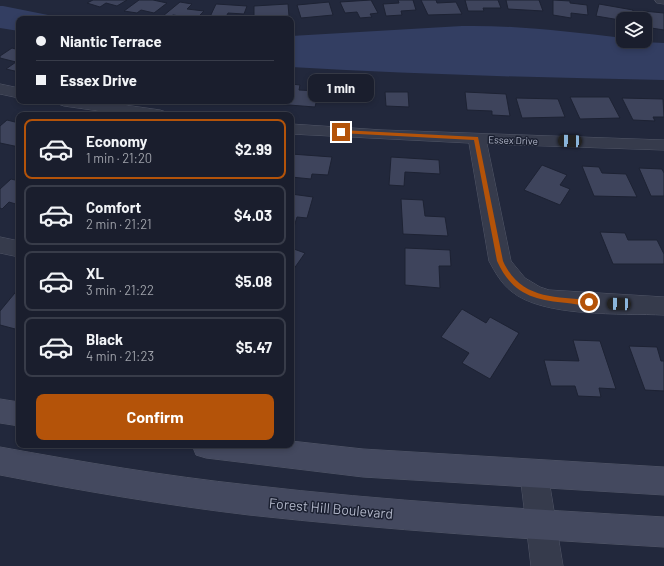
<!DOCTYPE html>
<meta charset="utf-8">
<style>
body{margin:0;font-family:Barlow,sans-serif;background:#232735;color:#f1f3f6;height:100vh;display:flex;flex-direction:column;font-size:15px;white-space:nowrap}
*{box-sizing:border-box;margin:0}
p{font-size:13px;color:#9fa2aa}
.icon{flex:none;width:22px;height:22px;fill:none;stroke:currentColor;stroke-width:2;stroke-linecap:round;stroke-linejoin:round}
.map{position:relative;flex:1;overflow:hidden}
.side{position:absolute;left:16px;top:112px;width:278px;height:336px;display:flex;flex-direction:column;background:#1a1e2d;border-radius:8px;box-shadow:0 2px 6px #0003,0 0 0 1px #383c49}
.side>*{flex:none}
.banner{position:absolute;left:16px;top:16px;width:278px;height:88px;border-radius:8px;box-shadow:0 2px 6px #0003,0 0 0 1px #383c49;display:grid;align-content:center;height:88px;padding:0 20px;background:#1a1e2d}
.fabs{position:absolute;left:616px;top:12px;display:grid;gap:8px}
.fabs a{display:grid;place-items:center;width:36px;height:36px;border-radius:8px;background:#1a1e2d;box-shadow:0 2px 6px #0003,0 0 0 1px #383c49;font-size:20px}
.end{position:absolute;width:18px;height:18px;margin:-9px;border:5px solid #b45309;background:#fff;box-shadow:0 0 0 2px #fff}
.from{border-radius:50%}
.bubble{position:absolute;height:28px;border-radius:8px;background:#1a1e2d;box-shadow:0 2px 6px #0003,0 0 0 1px #383c49;font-size:13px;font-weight:700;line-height:28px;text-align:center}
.car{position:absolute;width:12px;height:24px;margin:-12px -6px;border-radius:5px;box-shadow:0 0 3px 1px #0007;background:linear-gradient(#222 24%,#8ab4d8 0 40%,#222 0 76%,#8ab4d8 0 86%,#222 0)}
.banner b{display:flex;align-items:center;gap:14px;height:38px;font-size:15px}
.banner b+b{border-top:1px solid #383c49}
.banner i{width:10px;height:10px;background:#f1f3f6}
ul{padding:7px 0 0;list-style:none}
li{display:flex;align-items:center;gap:12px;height:60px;margin:0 8px 6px;padding:0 12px;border:2px solid #383c49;border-radius:8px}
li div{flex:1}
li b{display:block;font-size:15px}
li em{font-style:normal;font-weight:700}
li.active{border-color:#b45309}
li>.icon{width:36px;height:36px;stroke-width:1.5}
.action{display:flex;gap:8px;margin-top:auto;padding:8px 20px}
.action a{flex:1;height:46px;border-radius:8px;background:#b45309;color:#fff;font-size:16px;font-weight:700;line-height:46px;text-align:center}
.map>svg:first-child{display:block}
.water{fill:#333e62}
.building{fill:#3e445c;stroke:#1d2233}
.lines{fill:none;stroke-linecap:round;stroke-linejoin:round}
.street-casing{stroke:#515667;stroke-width:1}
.secondary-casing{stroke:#515667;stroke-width:1}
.street{fill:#363b4c;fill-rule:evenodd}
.secondary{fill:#44495f;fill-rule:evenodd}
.route{fill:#b45309}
.labels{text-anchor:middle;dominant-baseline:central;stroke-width:3;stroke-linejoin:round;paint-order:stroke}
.far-street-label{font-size:10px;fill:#b1b6c8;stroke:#1b2031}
.near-street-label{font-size:14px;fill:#b1b6c8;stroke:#1b2031}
</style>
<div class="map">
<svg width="664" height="566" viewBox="0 0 664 566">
<rect width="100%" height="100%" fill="#22283c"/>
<g class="water">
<path d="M0,6H3L68,19H19V31L0,28Z"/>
<path d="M462,26C517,25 569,32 623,38V41L664,43V80C540,78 415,74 291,67V36Z"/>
</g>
<g class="building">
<path d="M93,0H127L117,6L106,3L100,7L87,3Z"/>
<path d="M139,0H153L167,3L154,13L141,10L137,13L124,11Z"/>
<path d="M371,0L378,13L370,14L372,17L360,18L357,12L345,13L340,2Z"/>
<path d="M398,0H413L416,10L401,11L402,15L386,16L383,4L399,3Z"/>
<path d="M421,0H436L437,3L456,2L462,14L428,15Z"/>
<path d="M465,0H498L501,8H483L484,11H468Z"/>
<path d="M506,0H539L543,11L508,9Z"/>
<path d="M553,0L570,1V3L587,5L588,15L571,13V18L553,15Z"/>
<path d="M180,2L192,4L187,9L204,11L196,19H185L187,17L173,15L170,17L163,16Z"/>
<path d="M329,2L333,15L301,18L297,5Z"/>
<path d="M216,4L247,6L244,14L228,13L225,19H209Z"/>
<path d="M288,4L289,16L254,18V6Z"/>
<path d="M599,4L633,10L632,18L621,16L620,20L596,16Z"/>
<path d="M643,11L664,13V30L645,27Z"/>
<path d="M12,48L19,50V72L6,69L16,62L0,58V56Z"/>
<path d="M291,84L300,85L299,90L319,91L315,107L276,104L277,101H291Z"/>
<path d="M385,92H408L409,107L386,106Z"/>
<path d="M465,92L506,94L510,116L492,115V111L467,110Z"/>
<path d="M570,97H609L620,118L580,119Z"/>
<path d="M516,98L558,99L565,117L522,118Z"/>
<path d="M622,98L663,99L664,117H653L655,121L633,120Z"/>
<path d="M228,101H258L257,104Z"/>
<path d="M7,120L19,123V147L0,143V126Z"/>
<path d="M291,154L332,157L328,175L312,174L311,179L291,177Z"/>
<path d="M391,157L439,160L440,174L405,172L404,186L389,185Z"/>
<path d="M542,165L567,175L560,185L570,189L560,205L524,190Z"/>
<path d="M582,166L599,167L602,173L626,174L637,197L594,196Z"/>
<path d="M639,168L662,169L664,173V196H651Z"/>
<path d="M11,179L19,181V205L9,202L2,209L0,208V189Z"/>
<path d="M291,194L313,197L307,218L297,217L293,230H291Z"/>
<path d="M401,199L423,200L425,216L445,217L448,236L403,234Z"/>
<path d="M600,232L625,233L628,240H657L664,254V264H613Z"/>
<path d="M291,248L305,253L291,273Z"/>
<path d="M405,248L450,250L451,266H439L440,288L405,285Z"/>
<path d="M19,288V330L0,325V311Z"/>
<path d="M462,309L486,323L490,317L519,333L490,379L462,363L469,353L441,337Z"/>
<path d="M573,340L600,341L616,389L599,388L601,397L578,396L575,386H551L544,360L579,361Z"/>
<path d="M629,346L657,347L661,361H664V391L645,390Z"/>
</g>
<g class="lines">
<g class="street-casing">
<g id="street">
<path d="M655,0H664V4L657,3Z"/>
<path d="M0,84L19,88V98L0,94Z"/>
<path d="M56,101H97L160,110L166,112L168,115H127L64,106L58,104Z"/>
<path d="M291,124L382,130L664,140V150L487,144L511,261L525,278L540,287L549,290L664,297V315C622,313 543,318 511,291C501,283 495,272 489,261L469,143L291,134Z"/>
<path d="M0,237L19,241V257L0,253Z"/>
<path d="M534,460L544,464L548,474L563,566H531L520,474L524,464Z"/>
</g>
</g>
<g class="secondary-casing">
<g id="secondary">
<path d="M0,399L19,402V426L0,423Z"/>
<path d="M291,441L363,449L664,467V495L363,477L206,458L196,455L192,445H291Z"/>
<path d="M0,447C83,462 165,476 249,485C387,501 525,509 664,517V547C525,539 387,530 249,515C165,505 83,491 0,475Z"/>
</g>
</g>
<use href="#street" class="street"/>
<use href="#secondary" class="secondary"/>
</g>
<path class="route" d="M341,130L478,137L503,261C520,299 554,297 589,300L593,302L592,304C584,306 575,304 567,303C534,300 512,294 497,261L474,140L339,133Z"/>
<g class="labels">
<g class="far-street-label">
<text transform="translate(513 140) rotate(2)">Essex Drive</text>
</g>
<g class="near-street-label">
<text transform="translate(331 508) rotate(5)">Forest Hill Boulevard</text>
</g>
</g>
</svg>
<div class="fabs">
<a><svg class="icon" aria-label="layers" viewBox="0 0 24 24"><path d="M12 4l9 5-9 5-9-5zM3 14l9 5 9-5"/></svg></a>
</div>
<i class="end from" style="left:589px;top:302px"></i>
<i class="end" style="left:341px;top:132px"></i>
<div class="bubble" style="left:308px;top:74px;width:66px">1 min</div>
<i class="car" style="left:570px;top:141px;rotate:272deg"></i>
<i class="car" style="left:619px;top:304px;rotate:272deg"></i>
<div class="banner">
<b><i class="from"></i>Niantic Terrace</b>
<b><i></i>Essex Drive</b>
</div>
<section class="side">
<ul>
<li class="active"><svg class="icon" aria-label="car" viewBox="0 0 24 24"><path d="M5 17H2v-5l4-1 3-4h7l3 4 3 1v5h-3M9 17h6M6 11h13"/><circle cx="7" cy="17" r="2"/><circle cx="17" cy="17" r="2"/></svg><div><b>Economy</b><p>1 min · 21:20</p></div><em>$2.99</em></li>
<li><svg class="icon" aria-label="car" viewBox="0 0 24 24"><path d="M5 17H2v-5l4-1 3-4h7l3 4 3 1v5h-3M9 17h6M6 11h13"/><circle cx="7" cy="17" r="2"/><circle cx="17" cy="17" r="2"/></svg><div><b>Comfort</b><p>2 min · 21:21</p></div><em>$4.03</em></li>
<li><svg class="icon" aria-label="car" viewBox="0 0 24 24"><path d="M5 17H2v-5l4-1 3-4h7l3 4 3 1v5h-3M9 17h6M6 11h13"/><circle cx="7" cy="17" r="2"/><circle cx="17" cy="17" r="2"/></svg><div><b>XL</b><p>3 min · 21:22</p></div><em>$5.08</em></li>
<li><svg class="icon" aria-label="car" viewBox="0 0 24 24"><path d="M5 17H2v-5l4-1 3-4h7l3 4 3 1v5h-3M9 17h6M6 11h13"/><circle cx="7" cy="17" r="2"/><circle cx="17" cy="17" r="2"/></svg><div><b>Black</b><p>4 min · 21:23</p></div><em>$5.47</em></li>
</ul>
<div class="action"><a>Confirm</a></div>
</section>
</div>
